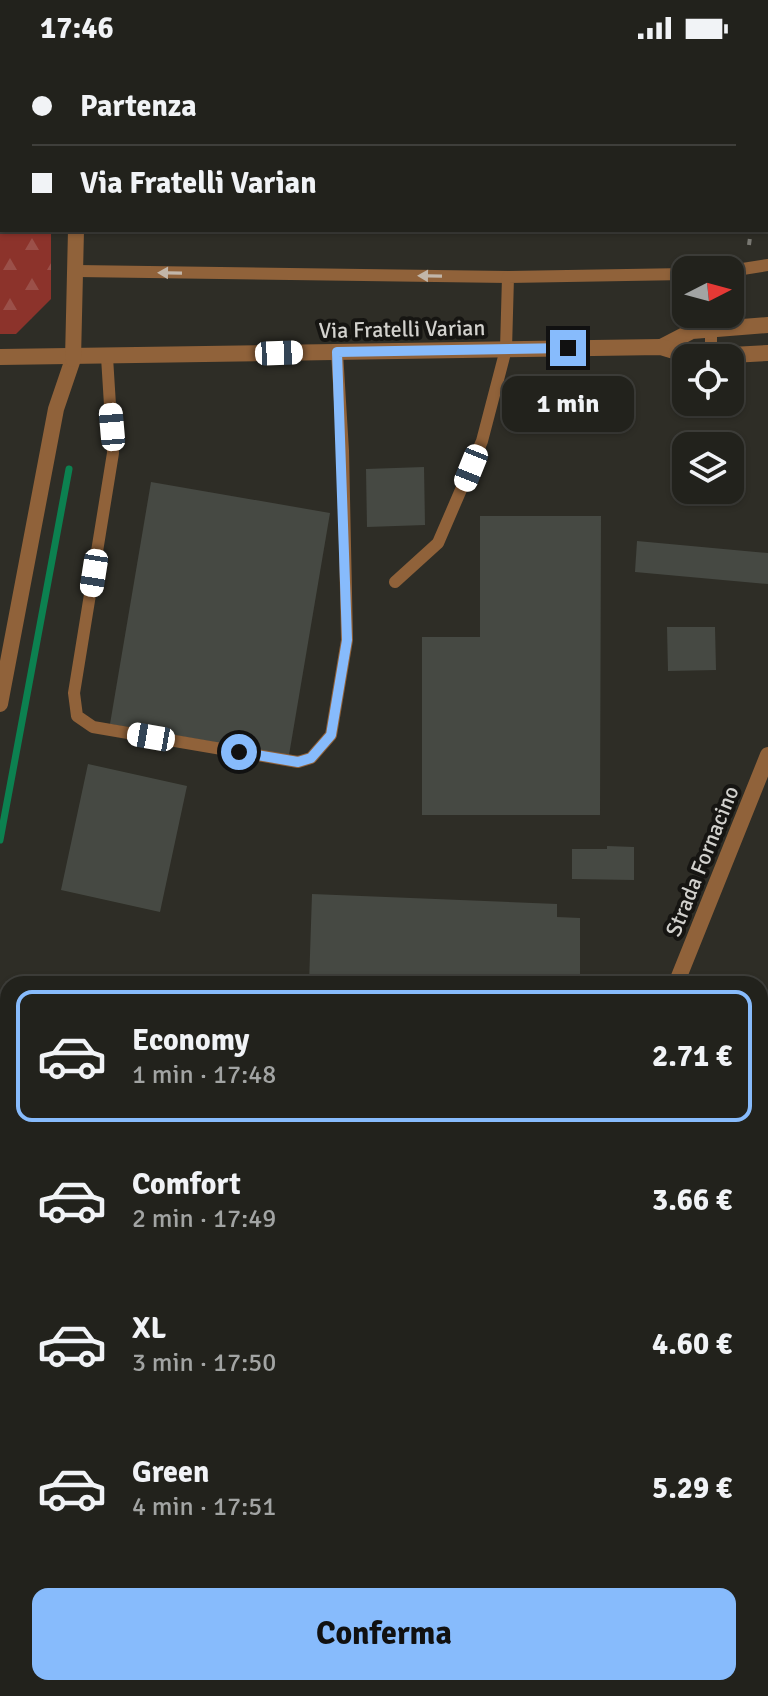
<!DOCTYPE html>
<html lang="it">
<meta charset="utf-8">
<style>
body{margin:0;font-family:Signika,sans-serif;background:#2a2a25;color:#f1f3f6;height:100vh;display:flex;flex-direction:column;font-size:30px;white-space:nowrap}
*{box-sizing:border-box;margin:0}
p{font-size:26px;color:#a2a4a3}
.icon{flex:none;width:44px;height:44px;fill:none;stroke:currentColor;stroke-width:2;stroke-linecap:round;stroke-linejoin:round}
.map{position:relative;flex:1;overflow:hidden}
.panel{position:absolute;left:0px;top:920px;width:768px;height:720px;display:flex;flex-direction:column;background:#22221c;border-radius:24px 24px 0 0;box-shadow:0 2px 6px #0004,0 0 0 2px #3f3f3b}
.panel>*{flex:none}
.hud{position:absolute;left:0px;top:0px;width:768px;height:176px;box-shadow:0 2px 6px #0004,0 0 0 2px #3f3f3b;display:grid;align-content:center;height:176px;padding:0 32px;background:#22221c}
.needle{width:52px;rotate:84deg}
.fabs{position:absolute;left:672px;top:200px;display:grid;gap:16px}
.fabs a{display:grid;place-items:center;width:72px;height:72px;border-radius:16px;background:#22221c;box-shadow:0 2px 6px #0004,0 0 0 2px #3f3f3b;font-size:40px}
.end{position:absolute;width:36px;height:36px;margin:-18px;border:10px solid #87bbfc;background:#111;box-shadow:0 0 0 4px #111}
.from{border-radius:50%}
.bubble{position:absolute;height:56px;border-radius:16px;background:#22221c;box-shadow:0 2px 6px #0004,0 0 0 2px #3f3f3b;font-size:26px;font-weight:700;line-height:56px;text-align:center}
.car{position:absolute;width:24px;height:48px;margin:-24px -12px;border-radius:10px;box-shadow:0 0 6px 2px #0007;background:linear-gradient(#fff 24%,#345 0 40%,#fff 0 76%,#345 0 86%,#fff 0)}
.hud b{display:flex;align-items:center;gap:28px;height:76px;font-size:30px}
.hud b+b{border-top:2px solid #3f3f3b}
.hud i{width:20px;height:20px;background:#f1f3f6}
ul{padding:14px 0 0;list-style:none}
li{display:flex;align-items:center;gap:24px;height:132px;margin:0 16px 12px;padding:0 16px;border:4px solid transparent;border-radius:16px}
li div{flex:1}
li b{display:block;font-size:30px}
li em{font-style:normal;font-weight:700}
li.current{border-color:#87bbfc}
li>.icon{width:72px;height:72px;stroke-width:1.5}
.action{display:flex;gap:16px;margin-top:auto;padding:16px 32px}
.action a{flex:1;height:92px;border-radius:16px;background:#87bbfc;color:#111;font-size:32px;font-weight:700;line-height:92px;text-align:center}
.status{display:flex;justify-content:space-between;align-items:center;height:56px;padding:0 40px;background:#22221c;direction:ltr}
.status svg{height:22px;fill:currentColor}
.map>svg:first-child{display:block}
.forest{fill:url(#forest-firs)}
.lines{fill:none;stroke-linecap:round;stroke-linejoin:round}
.stream{stroke:#0c8150;stroke-width:7}
.building{fill:#464943}
.path{stroke:#797872;stroke-width:4;stroke-dasharray:6 6;stroke-linecap:butt}
.service{stroke:#90623a;stroke-width:12}
.minor{stroke:#90623a;stroke-width:16}
.tertiary{stroke:#90623a;stroke-width:16}
.oneway{fill:#c2b6a9}
.route{stroke:#87bbfc;stroke-width:10}
.labels{text-anchor:middle;dominant-baseline:central;stroke-width:8;stroke-linejoin:round;paint-order:stroke}
.street-label{font-size:22px;fill:#d3d2ce;stroke:#161512}
</style>
<div class="status"><b>17:46</b><svg viewBox="0 0 49 12"><path d="M0 12V9h3v3zM5 12V6h3v6zM10 12V3h3v9zM15 12V0h3v12zM26 1h20v11H26zM47 4h2v5h-2z"/></svg></div>
<div class="map">
<svg width="768" height="1640" viewBox="0 0 768 1640">
<defs>
<pattern id="forest-firs" width="22" height="20" patternUnits="userSpaceOnUse" patternTransform="scale(2)"><rect width="22" height="20" fill="#8c332b"/><path d="M5 1l3.5 6h-7zM16 11l3.5 6h-7z" fill="#9b5049"/></pattern>
</defs>
<rect width="100%" height="100%" fill="#2e2d26"/>
<path class="forest" d="M0,0H52L2,2V174H51V243L16,278H0Z"/>
<g class="lines">
<path class="stream" d="M0,784L69,413"/>
</g>
<g class="building">
<path d="M424,411L425,469L367,471L366,413Z"/>
<path d="M151,426L330,457L289,699L110,668Z"/>
<path d="M480,460H601L600,759H422V581H480Z"/>
<path d="M637,485L768,497V528L635,516Z"/>
<path d="M667,571H715L716,614L668,615Z"/>
<path d="M88,708L187,730L160,856L61,834Z"/>
<path d="M607,790L634,791V824L572,823V793H607Z"/>
<path d="M312,838L557,848V861L580,862V928H309Z"/>
<path d="M0,1258L8,1260V1346L0,1344Z"/>
<path d="M233,1632H296L283,1640H238Z"/>
</g>
<g class="lines">
<g class="path">
<path d="M766,130L768,127"/>
<path d="M749,189L751,174"/>
</g>
<g class="service">
<path d="M77,215L508,221"/>
<path d="M730,215L768,209"/>
<path d="M711,258V301"/>
<path d="M107,301L113,397L74,637L77,660L93,671L298,706L311,702L331,679L347,584L343,395L337,296"/>
<path d="M395,526L438,487L482,385L506,293L508,221L686,218"/>
<path d="M0,1397L8,1399"/>
</g>
<path class="minor" d="M0,648L56,353L73,303"/>
<g class="tertiary">
<path d="M76,2V0"/>
<path d="M661,291L692,275L768,269"/>
<path d="M0,301L661,291L694,301L768,297"/>
<path d="M73,303L76,174"/>
<path d="M676,928L768,699"/>
<path d="M392,1640L395,1632"/>
</g>
</g>
<defs><path id="oneway-solid" d="M-6-.8H1V-3.2L6.5 0L1 3.2V.8H-6Z" transform="scale(2)"/></defs>
<g class="oneway">
<use href="#oneway-solid" transform="translate(170 217) rotate(-179)"/>
<use href="#oneway-solid" transform="translate(430 220) rotate(-179)"/>
</g>
<g class="lines">
<path class="route" d="M239,696L298,706L311,702L331,679L347,584L337,296L568,292"/>
</g>
<g class="labels">
<g class="street-label">
<text transform="translate(402 273) rotate(-1)">Via Fratelli Varian</text>
<text transform="translate(702 805) rotate(-68)">Strada Fornacino</text>
</g>
</g>
</svg>
<div class="fabs">
<a><svg class="needle" viewBox="-14 -14 28 28"><path d="M0-13l5 13h-10z" fill="#e53935"/><path d="M0 13l5-13h-10z" fill="#a2a4a3"/></svg></a>
<a><svg class="icon" aria-label="locate" viewBox="0 0 24 24"><circle cx="12" cy="12" r="6"/><path d="M12 2v4M12 18v4M2 12h4M18 12h4"/></svg></a>
<a><svg class="icon" aria-label="layers" viewBox="0 0 24 24"><path d="M12 4l9 5-9 5-9-5zM3 14l9 5 9-5"/></svg></a>
</div>
<i class="end from" style="left:239px;top:696px"></i>
<i class="end" style="left:568px;top:292px"></i>
<div class="bubble" style="left:502px;top:320px;width:132px">1 min</div>
<i class="car" style="left:279px;top:297px;rotate:88deg"></i>
<i class="car" style="left:112px;top:371px;rotate:355deg"></i>
<i class="car" style="left:471px;top:412px;rotate:202deg"></i>
<i class="car" style="left:94px;top:517px;rotate:189deg"></i>
<i class="car" style="left:151px;top:681px;rotate:280deg"></i>
<div class="hud">
<b><i class="from"></i>Partenza</b>
<b><i></i>Via Fratelli Varian</b>
</div>
<section class="panel">
<ul>
<li class="current"><svg class="icon" aria-label="car" viewBox="0 0 24 24"><path d="M5 17H2v-5l4-1 3-4h7l3 4 3 1v5h-3M9 17h6M6 11h13"/><circle cx="7" cy="17" r="2"/><circle cx="17" cy="17" r="2"/></svg><div><b>Economy</b><p>1 min · 17:48</p></div><em>2.71 €</em></li>
<li><svg class="icon" aria-label="car" viewBox="0 0 24 24"><path d="M5 17H2v-5l4-1 3-4h7l3 4 3 1v5h-3M9 17h6M6 11h13"/><circle cx="7" cy="17" r="2"/><circle cx="17" cy="17" r="2"/></svg><div><b>Comfort</b><p>2 min · 17:49</p></div><em>3.66 €</em></li>
<li><svg class="icon" aria-label="car" viewBox="0 0 24 24"><path d="M5 17H2v-5l4-1 3-4h7l3 4 3 1v5h-3M9 17h6M6 11h13"/><circle cx="7" cy="17" r="2"/><circle cx="17" cy="17" r="2"/></svg><div><b>XL</b><p>3 min · 17:50</p></div><em>4.60 €</em></li>
<li><svg class="icon" aria-label="car" viewBox="0 0 24 24"><path d="M5 17H2v-5l4-1 3-4h7l3 4 3 1v5h-3M9 17h6M6 11h13"/><circle cx="7" cy="17" r="2"/><circle cx="17" cy="17" r="2"/></svg><div><b>Green</b><p>4 min · 17:51</p></div><em>5.29 €</em></li>
</ul>
<div class="action"><a>Conferma</a></div>
</section>
</div>
